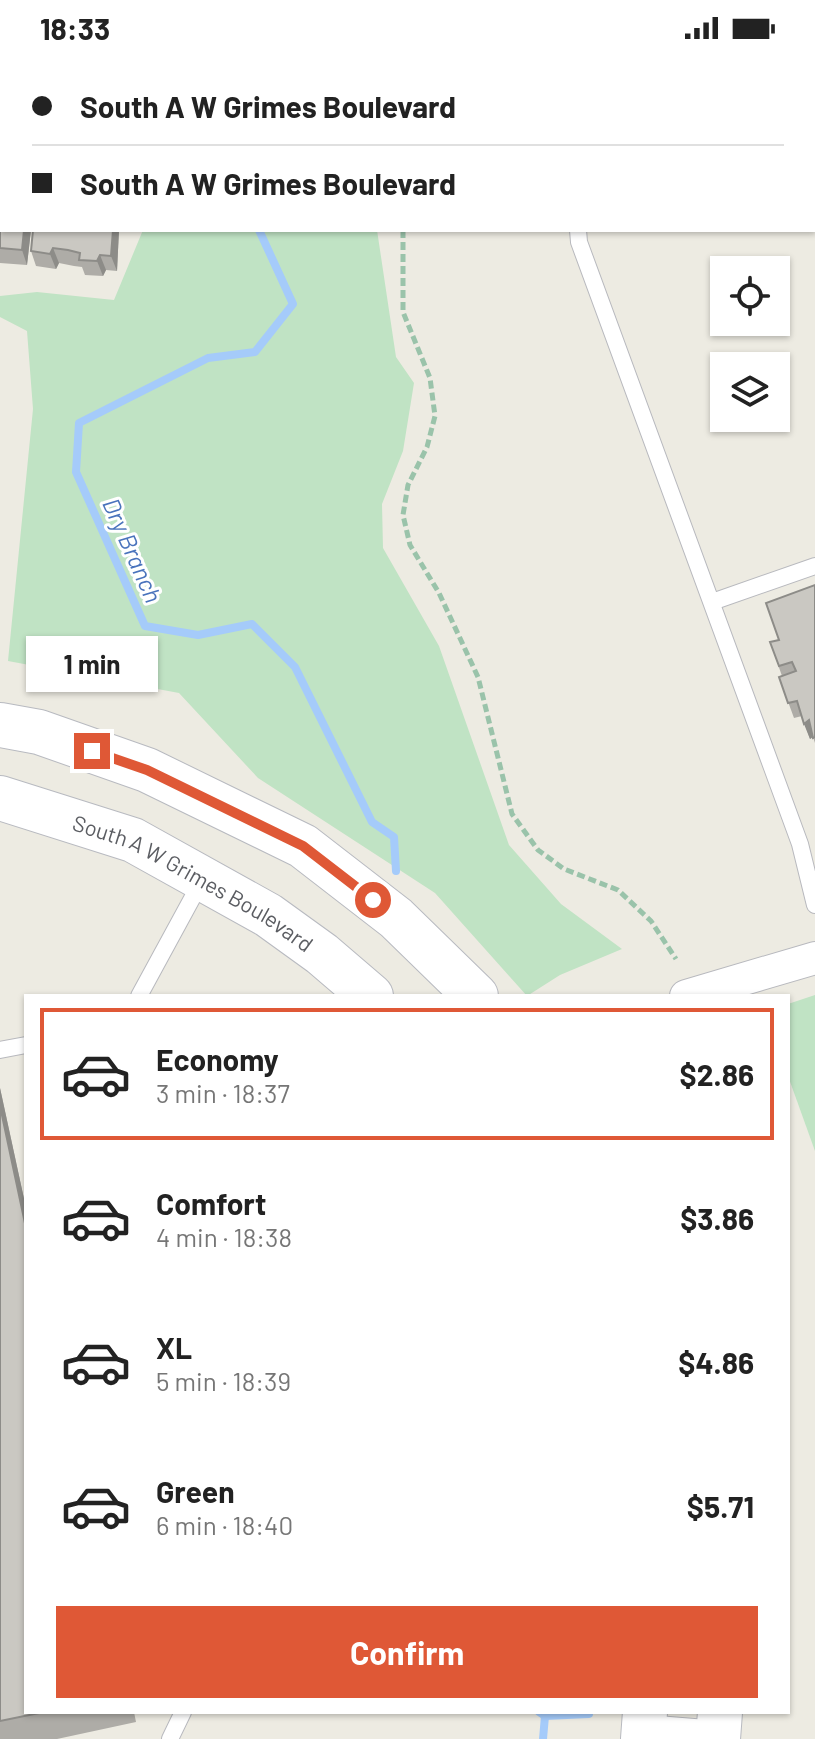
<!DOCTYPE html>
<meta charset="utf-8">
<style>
body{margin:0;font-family:Barlow,sans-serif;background:#f2f2f2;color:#222;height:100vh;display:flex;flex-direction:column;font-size:30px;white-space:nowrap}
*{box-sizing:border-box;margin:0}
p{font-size:26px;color:#767676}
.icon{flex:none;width:44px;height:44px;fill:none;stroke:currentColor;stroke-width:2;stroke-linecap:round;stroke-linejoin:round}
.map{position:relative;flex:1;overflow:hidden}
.panel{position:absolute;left:24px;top:938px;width:766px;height:720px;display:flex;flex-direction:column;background:#fff;border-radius:0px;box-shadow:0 2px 6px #0004}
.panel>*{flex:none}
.hud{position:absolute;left:0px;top:0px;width:816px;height:176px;box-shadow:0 2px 6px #0004;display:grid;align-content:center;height:176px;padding:0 32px;background:#fff}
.buttons{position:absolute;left:710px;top:200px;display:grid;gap:16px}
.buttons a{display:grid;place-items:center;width:80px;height:80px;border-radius:0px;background:#fff;box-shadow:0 2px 6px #0004;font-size:40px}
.end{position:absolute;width:36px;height:36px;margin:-18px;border:10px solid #df5836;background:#fff;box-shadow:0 0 0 4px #fff}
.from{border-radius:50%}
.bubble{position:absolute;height:56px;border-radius:0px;background:#fff;box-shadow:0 2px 6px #0004;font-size:26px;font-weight:700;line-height:56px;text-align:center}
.hud b{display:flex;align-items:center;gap:28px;height:76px;font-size:30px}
.hud b+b{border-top:2px solid #e0e0e0}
.hud i{width:20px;height:20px;background:#222}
ul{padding:14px 0 0;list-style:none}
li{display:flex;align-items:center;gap:24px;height:132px;margin:0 16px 12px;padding:0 16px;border:4px solid transparent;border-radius:0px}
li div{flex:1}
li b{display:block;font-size:30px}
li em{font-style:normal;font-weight:700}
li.selected{border-color:#df5836}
li>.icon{width:72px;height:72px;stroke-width:1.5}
.cta{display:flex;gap:16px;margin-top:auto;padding:16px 32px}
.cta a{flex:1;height:92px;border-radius:0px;background:#df5836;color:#fff;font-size:32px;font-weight:700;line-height:92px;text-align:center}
.status{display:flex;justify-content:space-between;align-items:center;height:56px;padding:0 40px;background:#fff;direction:ltr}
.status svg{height:22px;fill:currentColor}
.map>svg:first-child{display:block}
.green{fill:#c0e3c4}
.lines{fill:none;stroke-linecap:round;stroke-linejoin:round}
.stream{stroke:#a5cbfa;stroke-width:8}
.lane-casing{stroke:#b8b9be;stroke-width:18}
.street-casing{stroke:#b8b9be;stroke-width:34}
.secondary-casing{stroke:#b8bac0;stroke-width:46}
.path{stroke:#9ac3aa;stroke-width:5;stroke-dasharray:8 4;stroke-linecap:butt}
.lane{stroke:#fff;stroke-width:16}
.street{stroke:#fff;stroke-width:32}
.secondary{stroke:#fff;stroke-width:44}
.wall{fill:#aeaca7}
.shaded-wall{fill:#8d8c88}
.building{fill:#cac8c2;stroke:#8d8c88;stroke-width:2}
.route{stroke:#df5836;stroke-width:10}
.labels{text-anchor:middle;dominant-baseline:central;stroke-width:6;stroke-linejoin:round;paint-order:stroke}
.street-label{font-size:22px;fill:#5b5d62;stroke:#fff}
.water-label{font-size:24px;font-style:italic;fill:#4973bc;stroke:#fff}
</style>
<div class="status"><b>18:33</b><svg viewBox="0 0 49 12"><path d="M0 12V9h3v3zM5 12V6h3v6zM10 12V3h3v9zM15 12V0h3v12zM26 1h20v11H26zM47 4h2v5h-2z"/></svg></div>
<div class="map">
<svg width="815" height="1683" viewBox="0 0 815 1683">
<rect width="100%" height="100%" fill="#edebe2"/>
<g class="green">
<path d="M95,0H367V2H96Z"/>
<path d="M143,174H377L396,301L414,327L403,395L382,448L383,492L439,590L509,789L561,848L622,893L560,919L527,940L435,837L258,722L179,637L8,605L33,353L27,275L0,261V240L37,236L114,244Z"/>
<path d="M815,939V1095L788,1020V948Z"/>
</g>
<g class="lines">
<g class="stream">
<path d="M348,0V2"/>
<path d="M259,174L293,248L255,296L208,302L79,367L76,416L145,570L198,579L252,568L295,611L372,766L394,781L396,815"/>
<path d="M539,1656L545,1660L589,1658"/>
<path d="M543,1683L545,1660"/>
</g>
<g class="lane-casing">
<g id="lane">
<path d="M568,0V2"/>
<path d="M578,174L579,186L800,788L815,849"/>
<path d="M712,546L815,510"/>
<path d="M139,940L201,826"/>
<path d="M0,994L26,989"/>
<path d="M170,1683L183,1656"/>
</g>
</g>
<g class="street-casing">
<g id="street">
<path d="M686,940L815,902"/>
<path d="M644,1675L718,1681"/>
</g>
</g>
<g class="secondary-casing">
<g id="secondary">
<path d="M0,669L39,676L147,714L303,790L396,862L476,940"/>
<path id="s1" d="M0,742L133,784L268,859L322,898L371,940"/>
<path d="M643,1683L645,1656"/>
<path d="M718,1683L720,1656"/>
</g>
</g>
<g class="path">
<path d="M389,0V2"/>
<path d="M403,174V256L430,322L435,360L427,391L408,429L403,459L410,489L439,537L478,621L512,758L538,794L564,813L618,834L651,865L676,903"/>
</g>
<use href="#lane" class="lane"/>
<use href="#street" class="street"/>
<use href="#secondary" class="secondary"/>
</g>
<g class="wall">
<path d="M0,130L2,174H31L27,209L0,207Z"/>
<path d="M119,174L117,215L106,214L103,220L85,219L82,211L74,210L59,207L56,213L36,210L31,195Z"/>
<path d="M815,529V687L813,681L810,683L802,660L794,662L779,621L782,620L770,586L779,584Z"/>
<path d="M0,1032L26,1152V1656H134L136,1666L57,1683H0Z"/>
</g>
<g class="shaded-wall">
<path d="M24,174H31L27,209L22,194Z"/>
<path d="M113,174H119L117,215L111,200Z"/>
<path d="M53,192L59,207L56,213L50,198Z"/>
<path d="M100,199L106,214L103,220L97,205Z"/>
<path d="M809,664L815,679L810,683L804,668Z"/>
<path d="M0,1032L26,1152V1172L0,1050Z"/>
</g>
<g class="building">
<rect x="707" y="0" width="61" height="2"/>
<path d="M0,130L2,131V174H24L22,194L0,192Z"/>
<path d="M33,174H113L111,200L100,199L97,205L79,204L80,197L68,194L53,192L50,198L31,195Z"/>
<path d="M815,529V681L813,682L809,664L804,668L797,645L788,647L779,621L796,615L792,606L779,610L770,586L779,584L766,547Z"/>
<path d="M0,1050L26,1172V1656H44L0,1665Z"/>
</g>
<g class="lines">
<path class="route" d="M92,695L147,714L303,790L373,844"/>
</g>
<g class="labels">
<g class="street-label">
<text stroke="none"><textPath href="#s1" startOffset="212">South A W Grimes Boulevard</textPath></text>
</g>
<g class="water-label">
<text transform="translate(133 494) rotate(66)">Dry Branch</text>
</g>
</g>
</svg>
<div class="buttons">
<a><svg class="icon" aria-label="locate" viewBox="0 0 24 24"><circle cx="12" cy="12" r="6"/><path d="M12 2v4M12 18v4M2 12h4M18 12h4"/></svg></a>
<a><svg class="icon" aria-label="layers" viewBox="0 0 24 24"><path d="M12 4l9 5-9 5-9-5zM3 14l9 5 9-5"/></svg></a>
</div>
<i class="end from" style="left:373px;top:844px"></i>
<i class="end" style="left:92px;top:695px"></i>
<div class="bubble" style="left:26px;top:580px;width:132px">1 min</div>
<div class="hud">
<b><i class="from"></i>South A W Grimes Boulevard</b>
<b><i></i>South A W Grimes Boulevard</b>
</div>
<section class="panel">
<ul>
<li class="selected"><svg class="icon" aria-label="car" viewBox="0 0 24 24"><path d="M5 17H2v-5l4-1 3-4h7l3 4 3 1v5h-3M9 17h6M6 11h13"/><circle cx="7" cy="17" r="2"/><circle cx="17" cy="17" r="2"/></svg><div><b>Economy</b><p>3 min · 18:37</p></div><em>$2.86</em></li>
<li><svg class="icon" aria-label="car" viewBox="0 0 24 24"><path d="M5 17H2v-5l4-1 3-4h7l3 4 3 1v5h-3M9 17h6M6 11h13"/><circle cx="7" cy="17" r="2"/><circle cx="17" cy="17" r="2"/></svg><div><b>Comfort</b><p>4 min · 18:38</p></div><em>$3.86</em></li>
<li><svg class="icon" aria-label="car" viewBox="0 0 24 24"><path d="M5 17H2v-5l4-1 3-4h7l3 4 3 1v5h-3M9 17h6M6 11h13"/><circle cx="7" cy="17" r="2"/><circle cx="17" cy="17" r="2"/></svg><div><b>XL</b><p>5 min · 18:39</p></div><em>$4.86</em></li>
<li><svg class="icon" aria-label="car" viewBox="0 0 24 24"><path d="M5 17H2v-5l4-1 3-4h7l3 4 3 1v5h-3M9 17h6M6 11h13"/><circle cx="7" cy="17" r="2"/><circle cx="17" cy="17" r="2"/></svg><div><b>Green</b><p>6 min · 18:40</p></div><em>$5.71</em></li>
</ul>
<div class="cta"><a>Confirm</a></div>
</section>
</div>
